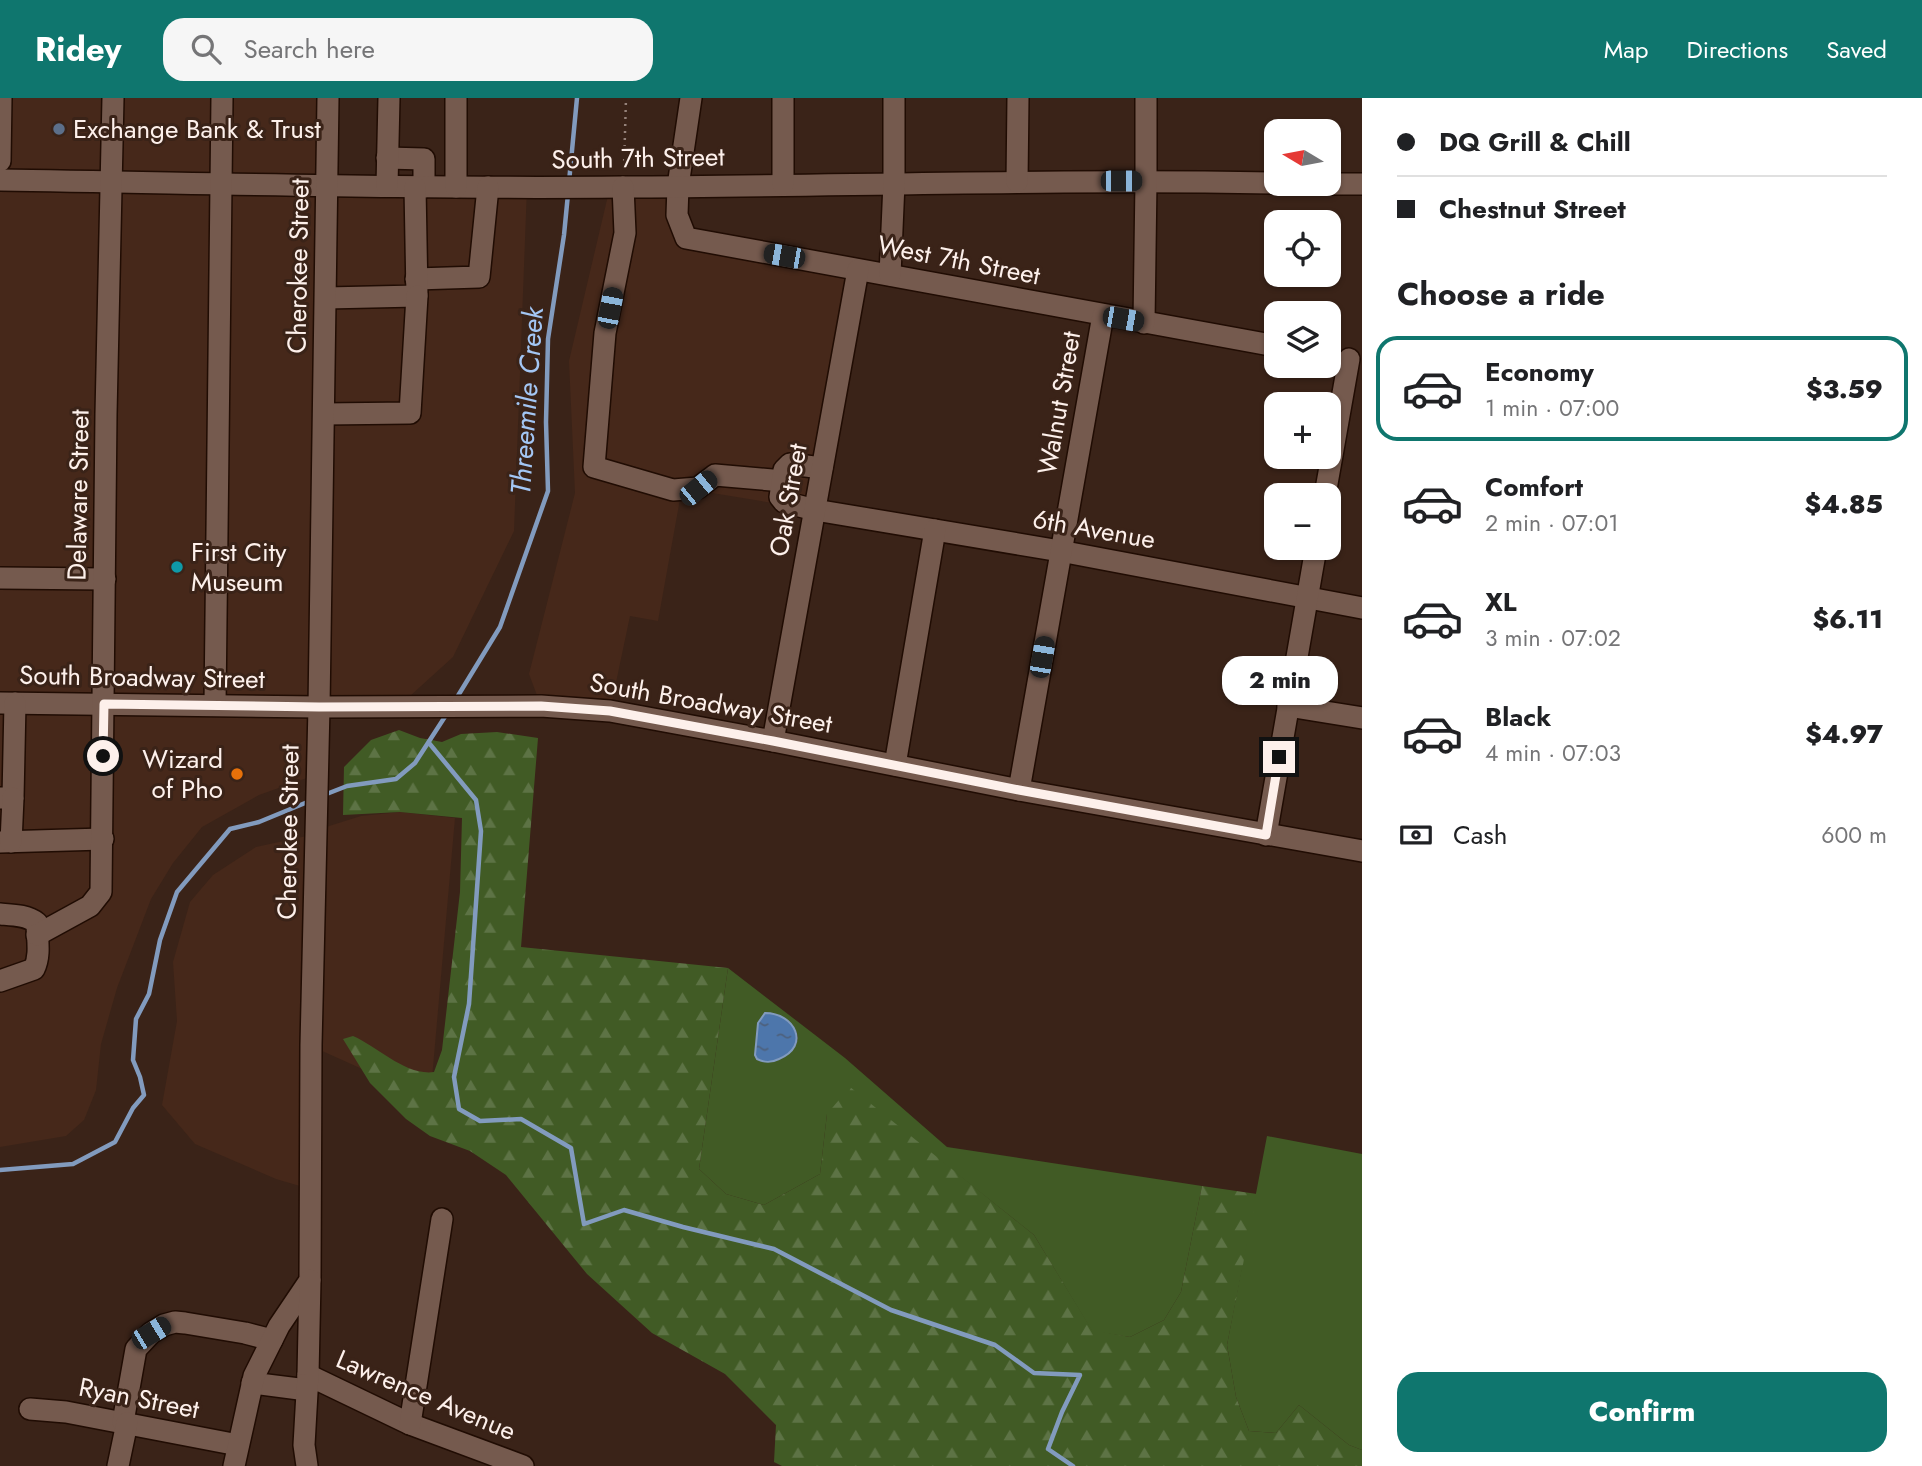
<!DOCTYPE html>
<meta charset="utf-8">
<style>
body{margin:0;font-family:Jost,sans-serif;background:#f6f6f6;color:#202124;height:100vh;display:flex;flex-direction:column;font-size:26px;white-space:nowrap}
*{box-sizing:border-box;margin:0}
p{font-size:23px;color:#757577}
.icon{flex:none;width:38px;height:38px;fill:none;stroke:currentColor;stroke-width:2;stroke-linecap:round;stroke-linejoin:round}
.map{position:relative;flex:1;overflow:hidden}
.sheet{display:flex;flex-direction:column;background:#fff;width:560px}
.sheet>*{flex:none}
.banner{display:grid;align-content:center;height:154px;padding:0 35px;background:#fff}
.needle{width:46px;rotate:280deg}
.buttons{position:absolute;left:1264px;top:21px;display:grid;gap:14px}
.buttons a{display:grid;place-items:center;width:77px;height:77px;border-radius:14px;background:#fff;box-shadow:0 2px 5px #0004;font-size:35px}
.end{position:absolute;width:32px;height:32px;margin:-16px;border:9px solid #fdf0eb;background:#111;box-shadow:0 0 0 4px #111}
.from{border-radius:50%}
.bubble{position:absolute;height:49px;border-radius:21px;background:#fff;box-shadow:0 2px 5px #0004;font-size:23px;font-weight:800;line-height:49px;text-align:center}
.car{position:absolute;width:21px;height:42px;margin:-21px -10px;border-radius:9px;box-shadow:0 0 5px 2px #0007;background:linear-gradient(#222 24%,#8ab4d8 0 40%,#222 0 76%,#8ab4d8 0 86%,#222 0)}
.banner b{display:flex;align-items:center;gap:24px;height:66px;font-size:26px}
.banner b+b{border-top:2px solid #e0e0e0}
.banner i{width:18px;height:18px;background:#202124}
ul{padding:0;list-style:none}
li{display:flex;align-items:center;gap:21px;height:105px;margin:0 14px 10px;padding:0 21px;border:4px solid transparent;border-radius:21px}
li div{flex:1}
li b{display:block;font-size:26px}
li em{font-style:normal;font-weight:800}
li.on{border-color:#0f766e}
li>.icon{width:63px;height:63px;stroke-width:1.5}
h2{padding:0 35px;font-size:32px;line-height:84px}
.pay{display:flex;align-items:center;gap:18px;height:77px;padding:0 35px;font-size:26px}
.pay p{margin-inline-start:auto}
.action{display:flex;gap:14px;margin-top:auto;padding:14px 35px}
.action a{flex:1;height:80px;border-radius:21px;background:#0f766e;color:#fff;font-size:28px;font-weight:800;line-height:80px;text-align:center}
header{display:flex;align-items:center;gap:42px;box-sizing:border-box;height:98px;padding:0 35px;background:#0f766e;color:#fff}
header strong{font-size:33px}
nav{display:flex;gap:38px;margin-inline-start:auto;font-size:24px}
.search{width:490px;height:63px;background:#f6f6f6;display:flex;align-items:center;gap:18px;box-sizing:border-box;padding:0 24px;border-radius:21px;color:#757577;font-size:26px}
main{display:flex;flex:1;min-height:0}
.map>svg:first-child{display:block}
.built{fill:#46281a}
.grass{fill:#415b25;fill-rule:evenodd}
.forest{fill:url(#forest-firs)}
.water{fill:url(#water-ripples);stroke:#829bbe;stroke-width:2}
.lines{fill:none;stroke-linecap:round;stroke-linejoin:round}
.stream{stroke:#829bbe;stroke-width:4.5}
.minor-casing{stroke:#200c03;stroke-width:24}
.path{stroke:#95827a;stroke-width:2.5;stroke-dasharray:2 5;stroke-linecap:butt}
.minor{stroke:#755a4e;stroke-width:21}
.route{stroke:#fdf0eb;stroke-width:9}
.service-dot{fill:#5c6f8a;stroke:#3a2318;stroke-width:2.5}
.culture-dot{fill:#0f9aa8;stroke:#3a2318;stroke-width:2.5}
.food-dot{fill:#e8710a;stroke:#3a2318;stroke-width:2.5}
.labels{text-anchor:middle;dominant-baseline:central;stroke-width:6;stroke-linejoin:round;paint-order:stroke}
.poi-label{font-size:26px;fill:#fdf0eb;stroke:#3a2318;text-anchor:start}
.street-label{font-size:26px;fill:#fdf0eb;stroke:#3a2318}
.water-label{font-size:28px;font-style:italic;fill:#a3c6f4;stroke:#3a2318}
</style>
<header>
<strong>Ridey</strong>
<div class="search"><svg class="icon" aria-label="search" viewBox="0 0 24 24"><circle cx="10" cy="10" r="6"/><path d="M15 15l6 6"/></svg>Search here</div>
<nav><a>Map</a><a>Directions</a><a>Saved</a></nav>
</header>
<main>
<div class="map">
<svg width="1362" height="1368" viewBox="0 0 1362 1368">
<defs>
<pattern id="forest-firs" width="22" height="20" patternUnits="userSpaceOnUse" patternTransform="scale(1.75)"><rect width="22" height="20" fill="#415b25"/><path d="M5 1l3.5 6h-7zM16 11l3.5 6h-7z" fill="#5d7345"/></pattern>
<pattern id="water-ripples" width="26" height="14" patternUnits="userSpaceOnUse" patternTransform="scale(1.75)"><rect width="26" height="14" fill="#4d76ab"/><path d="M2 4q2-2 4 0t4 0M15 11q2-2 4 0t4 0" fill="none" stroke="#4d617e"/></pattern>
</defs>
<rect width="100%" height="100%" fill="#3a2318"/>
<g class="built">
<path d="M0,0H329L328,87L527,89L514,433L453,559L399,608L319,609L318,676L259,697L202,729L173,765L151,801L117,890L101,946L96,992L84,1022L66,1038L0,1049Z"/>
<path d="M678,88L686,140L858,172L815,412L682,390L658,523L630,518L610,613L541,608L529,576L575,395L569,263L610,89Z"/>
<path d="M400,714L455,720L431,992H409L311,948L310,1091L276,1081L195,1046L162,1007L177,923L173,864L190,804L213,777L256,749L311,737L326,729L361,718Z"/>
</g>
<g class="grass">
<path d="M728,870L845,960L947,1049L1202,1088L1181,1194L1164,1222L1130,1239L1092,1233L1034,1137L908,1037L827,1016L820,1076L764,1107L726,1096L699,1071ZM775,916C808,931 803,951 772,964L755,952L757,931Z"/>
<path d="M1267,1038L1362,1056V1352L1349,1347L1299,1307L1276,1335L1249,1333L1236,1299L1227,1247Z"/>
</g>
<path class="forest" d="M399,632L420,640L442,644L461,636L497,634L538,640L521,849L728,870L699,1071L726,1096L764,1107L820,1076L827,1016L850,989L1034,1137L1092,1232L1130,1239L1164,1222L1181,1194L1202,1088L1257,1096L1227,1247L1236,1299L1249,1333L1276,1335L1299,1307L1349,1347L1362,1352V1368H782L774,1364L776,1327L725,1276L652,1235L587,1176L506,1077L470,1053L430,1038L406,1021L370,985L343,941L353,938C378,949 406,978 434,974L442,952L460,794L462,720L400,714L343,717L344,669L371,642Z"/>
<path class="water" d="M765,915C795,915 811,948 779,961C771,965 765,965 757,961L755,957L758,925Z"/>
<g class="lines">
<g class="stream">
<path d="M569,84L577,0"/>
<path d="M456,601L500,529L548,393L546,324L548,241L564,137L568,96"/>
<path d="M429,645L476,702L481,733L469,906L454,979L459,1011L480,1023L521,1021L571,1050L584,1126L624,1112L683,1129L774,1151L891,1212L995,1247L1034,1275L1080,1277L1062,1314L1048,1351L1073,1368"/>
<path d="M324,697L347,688L396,681L415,665L448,614"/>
<path d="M0,1072L73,1066L115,1044L133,1010L144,997L140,979L133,962L136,921L149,896L160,842L177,794L230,731L259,724L310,703"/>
</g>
<g class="minor-casing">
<g id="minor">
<path d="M691,0L678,88L677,117L686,140L1276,248"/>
<path d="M387,60L424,61V89"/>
<path d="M0,63L1,0"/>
<path d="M0,82C207,85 415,91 622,89C840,88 1058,81 1276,85"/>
<path d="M1017,84L1018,0"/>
<path d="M783,86V0"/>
<path d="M1328,86H1362"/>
<path d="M387,88L389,0"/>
<path d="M456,89V0"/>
<path d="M623,89L625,135L605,235L594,369L673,392L698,390L715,377L783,383"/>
<path d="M890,177L894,85V0"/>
<path d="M416,181L479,179L488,89"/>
<path d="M326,200L417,198L415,89"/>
<path d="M1144,225L1146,83V0"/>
<path d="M324,316L410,315L417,198"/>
<path d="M822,370L790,366L784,372L780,399L784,404L815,412L1060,453L1362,510"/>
<path d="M1325,397L1349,261"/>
<path d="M0,480L105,481"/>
<path d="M0,605L319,609L541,608L610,613L773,643L1019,692L1362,753"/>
<path d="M215,607L222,0"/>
<path d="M1288,608L1362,620"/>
<path d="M773,643L858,172"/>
<path d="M895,667L935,432"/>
<path d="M1019,692L1103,217"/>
<path d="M0,700H13L15,605"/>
<path d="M1266,737L1316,450"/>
<path d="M0,744L103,741"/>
<path d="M11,744L13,700"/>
<path d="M0,816C12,817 27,817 37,825C37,840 41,857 34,871L0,883"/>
<path d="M37,837L90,808L101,794L106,316L113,0"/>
<path d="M308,1277L410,1326L523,1368"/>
<path d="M252,1285L307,1292"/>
<path d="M30,1311L66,1314L238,1347"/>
<path d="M123,1324L136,1251L151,1235L164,1227L175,1224L185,1225L245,1235L272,1242"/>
<path d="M410,1326L442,1121"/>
<path d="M118,1368L127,1325"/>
<path d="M234,1368L254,1278L279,1228L310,1182L311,947L319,609L328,0"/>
<path d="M307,1368L304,1347L308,1277L310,1182"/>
</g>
</g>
<path class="path" d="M624,70L626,0"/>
<use href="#minor" class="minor"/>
</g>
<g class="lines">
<path class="route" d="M103,658L104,606L319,609L541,608L610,613L773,643L1019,692L1266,737L1279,659"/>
</g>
<circle class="service-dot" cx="59" cy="31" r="7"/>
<circle class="culture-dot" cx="177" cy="469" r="7"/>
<circle class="food-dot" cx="237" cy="676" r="7"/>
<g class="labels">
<g class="poi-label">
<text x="73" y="31">Exchange Bank &amp; Trust</text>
<text x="191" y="454">First City<tspan x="191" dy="30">Museum</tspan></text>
<text x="223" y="661" text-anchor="end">Wizard<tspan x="223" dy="30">of Pho</tspan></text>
</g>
<g class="street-label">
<text transform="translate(638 60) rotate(-1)">South 7th Street</text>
<text transform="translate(959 162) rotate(11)">West 7th Street</text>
<text transform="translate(298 168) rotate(-89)">Cherokee Street</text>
<text transform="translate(1059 305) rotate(-80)">Walnut Street</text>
<text transform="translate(78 397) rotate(-89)">Delaware Street</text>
<text transform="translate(788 402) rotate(-80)">Oak Street</text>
<text transform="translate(1094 431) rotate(10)">6th Avenue</text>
<text transform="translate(142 579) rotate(1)">South Broadway Street</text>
<text transform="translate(711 605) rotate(10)">South Broadway Street</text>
<text transform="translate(288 734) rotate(-89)">Cherokee Street</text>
<text transform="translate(426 1297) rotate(23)">Lawrence Avenue</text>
<text transform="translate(139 1300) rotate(11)">Ryan Street</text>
</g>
<g class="water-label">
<text transform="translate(527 303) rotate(-86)">Threemile Creek</text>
</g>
</g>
</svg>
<div class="buttons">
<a><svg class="needle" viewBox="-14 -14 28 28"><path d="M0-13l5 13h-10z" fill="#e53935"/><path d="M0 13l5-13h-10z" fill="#757577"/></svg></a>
<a><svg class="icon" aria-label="locate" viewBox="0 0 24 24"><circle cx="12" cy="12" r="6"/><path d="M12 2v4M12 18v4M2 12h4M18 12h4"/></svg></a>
<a><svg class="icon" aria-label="layers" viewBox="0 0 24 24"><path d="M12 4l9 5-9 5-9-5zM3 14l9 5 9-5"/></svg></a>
<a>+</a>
<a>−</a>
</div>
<i class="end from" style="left:103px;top:658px"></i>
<i class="end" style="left:1279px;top:659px"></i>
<div class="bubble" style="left:1222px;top:558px;width:116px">2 min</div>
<i class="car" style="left:1121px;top:83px;rotate:90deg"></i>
<i class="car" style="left:784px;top:158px;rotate:280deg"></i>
<i class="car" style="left:610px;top:210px;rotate:11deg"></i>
<i class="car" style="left:1123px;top:221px;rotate:100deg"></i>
<i class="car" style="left:698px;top:390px;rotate:51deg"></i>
<i class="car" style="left:1042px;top:559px;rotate:10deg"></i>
<i class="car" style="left:151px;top:1235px;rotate:59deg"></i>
</div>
<section class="sheet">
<div class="banner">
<b><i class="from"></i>DQ Grill &amp; Chill</b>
<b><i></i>Chestnut Street</b>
</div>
<h2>Choose a ride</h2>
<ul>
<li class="on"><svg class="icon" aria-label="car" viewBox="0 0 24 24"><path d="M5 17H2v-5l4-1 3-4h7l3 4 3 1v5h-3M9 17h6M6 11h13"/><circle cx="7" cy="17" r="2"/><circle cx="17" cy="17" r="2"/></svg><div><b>Economy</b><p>1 min · 07:00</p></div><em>$3.59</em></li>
<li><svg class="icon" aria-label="car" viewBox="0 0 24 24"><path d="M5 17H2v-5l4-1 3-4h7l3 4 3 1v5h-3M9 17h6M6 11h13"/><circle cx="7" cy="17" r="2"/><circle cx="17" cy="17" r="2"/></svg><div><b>Comfort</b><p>2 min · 07:01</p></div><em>$4.85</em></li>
<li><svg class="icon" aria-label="car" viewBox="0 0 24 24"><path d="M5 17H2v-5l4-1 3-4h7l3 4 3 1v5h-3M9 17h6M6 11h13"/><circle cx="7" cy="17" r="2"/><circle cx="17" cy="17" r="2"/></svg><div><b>XL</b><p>3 min · 07:02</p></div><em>$6.11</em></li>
<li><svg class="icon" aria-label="car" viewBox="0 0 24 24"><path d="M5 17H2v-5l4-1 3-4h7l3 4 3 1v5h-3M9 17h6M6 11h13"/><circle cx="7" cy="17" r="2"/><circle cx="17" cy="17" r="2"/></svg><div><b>Black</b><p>4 min · 07:03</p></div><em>$4.97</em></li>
</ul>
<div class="pay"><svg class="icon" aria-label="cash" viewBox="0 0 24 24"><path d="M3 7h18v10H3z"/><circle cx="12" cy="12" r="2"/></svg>Cash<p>600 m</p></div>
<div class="action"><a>Confirm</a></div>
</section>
</main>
